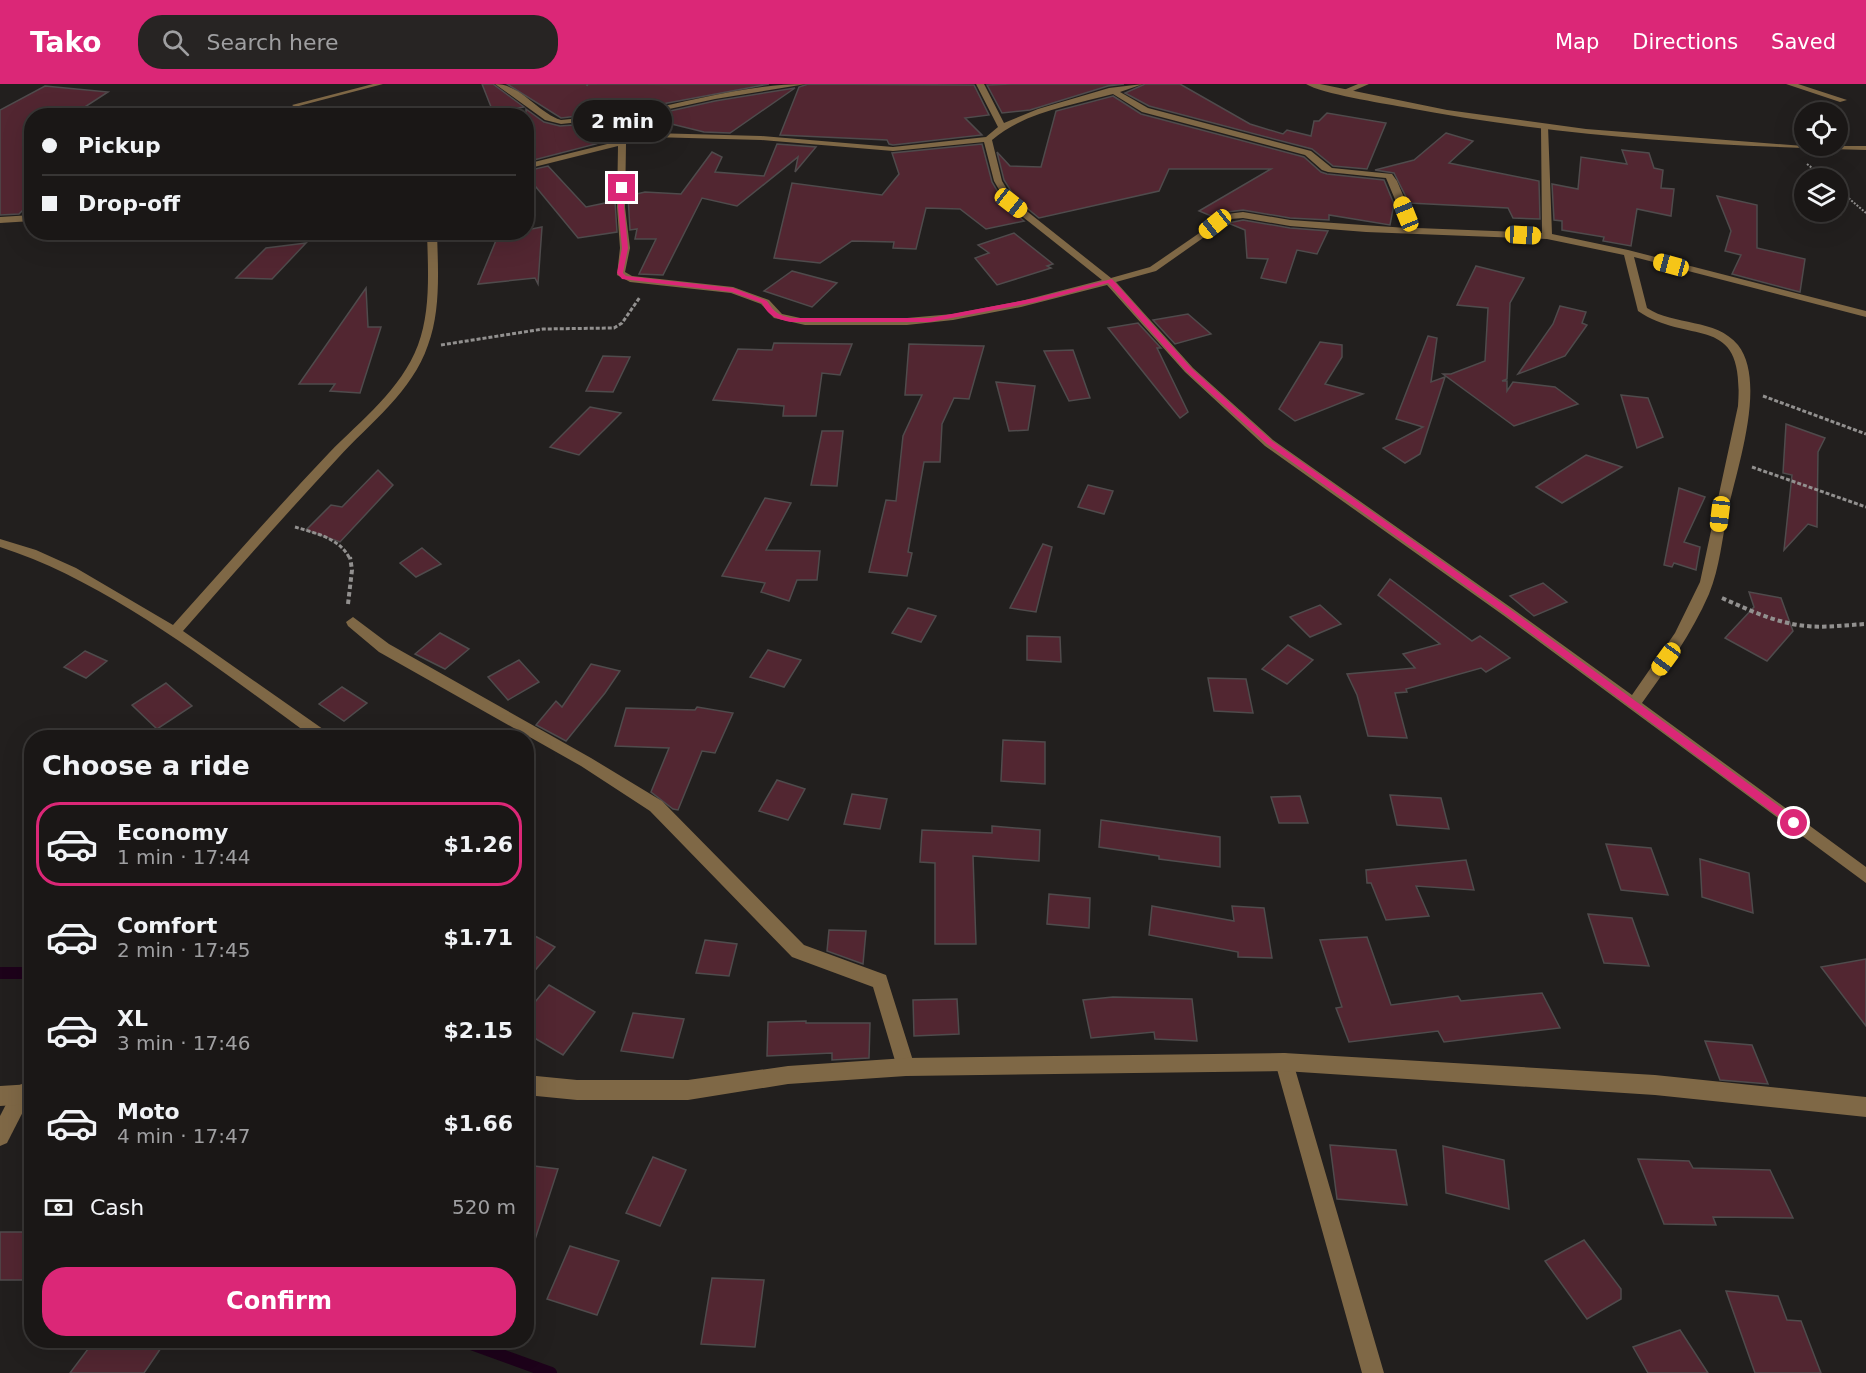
<!DOCTYPE html>
<meta charset="utf-8">
<style>
body{margin:0;font-family:"DejaVu Sans",sans-serif;background:#272423;color:#f1f3f6;height:100vh;display:flex;flex-direction:column;font-size:22px;white-space:nowrap}
*{box-sizing:border-box;margin:0}
p{font-size:20px;color:#9f9fa1}
.icon{flex:none;width:33px;height:33px;fill:none;stroke:currentColor;stroke-width:2;stroke-linecap:round;stroke-linejoin:round}
.map{position:relative;flex:1;overflow:hidden}
.sheet{position:absolute;left:24px;top:646px;width:510px;height:618px;display:flex;flex-direction:column;background:#1a1716;border-radius:24px;box-shadow:0 6px 24px #0002,0 0 0 2px #383635}
.sheet>*{flex:none}
.guide{position:absolute;left:24px;top:24px;width:510px;height:132px;border-radius:24px;box-shadow:0 6px 24px #0002,0 0 0 2px #383635;display:grid;align-content:center;height:132px;padding:0 18px;background:#1a1716}
.fabs{position:absolute;left:1794px;top:18px;display:grid;gap:12px}
.fabs a{display:grid;place-items:center;width:54px;height:54px;border-radius:50%;background:#1a1716;box-shadow:0 6px 24px #0002,0 0 0 2px #383635;font-size:30px}
.end{position:absolute;width:27px;height:27px;margin:-14px;border:8px solid #db2777;background:#fff;box-shadow:0 0 0 3px #fff}
.from{border-radius:50%}
.bubble{position:absolute;height:42px;border-radius:21px;background:#1a1716;box-shadow:0 6px 24px #0002,0 0 0 2px #383635;font-size:20px;font-weight:700;line-height:42px;text-align:center}
.car{position:absolute;width:18px;height:36px;margin:-18px -9px;border-radius:8px;box-shadow:0 0 4px 2px #0007;background:linear-gradient(#f5c518 24%,#345 0 40%,#f5c518 0 76%,#345 0 86%,#f5c518 0)}
.guide b{display:flex;align-items:center;gap:21px;height:57px;font-size:22px}
.guide b+b{border-top:2px solid #383635}
.guide i{width:15px;height:15px;background:#f1f3f6}
ul{padding:0;list-style:none}
li{display:flex;align-items:center;gap:18px;height:84px;margin:0 12px 9px;padding:0 6px;border:3px solid transparent;border-radius:24px}
li div{flex:1}
li b{display:block;font-size:22px}
li em{font-style:normal;font-weight:700}
li.selected{border-color:#db2777}
li>.icon{width:54px;height:54px;stroke-width:1.5}
h2{padding:0 18px;font-size:27px;line-height:72px}
.pay{display:flex;align-items:center;gap:15px;height:66px;padding:0 18px;font-size:22px}
.pay p{margin-inline-start:auto}
.action{display:flex;gap:12px;margin-top:auto;padding:12px 18px}
.action a{flex:1;height:69px;border-radius:24px;background:#db2777;color:#fff;font-size:24px;font-weight:700;line-height:69px;text-align:center}
header{display:flex;align-items:center;gap:36px;box-sizing:border-box;height:84px;padding:0 30px;background:#db2777;color:#fff}
header strong{font-size:28px}
nav{display:flex;gap:33px;margin-inline-start:auto;font-size:21px}
.search{width:420px;height:54px;background:#272423;display:flex;align-items:center;gap:15px;box-sizing:border-box;padding:0 21px;border-radius:24px;color:#9f9fa1;font-size:22px}
.map>svg:first-child{display:block}
.lines{fill:none;stroke-linecap:round;stroke-linejoin:round}
.stream{stroke:#1d021a;stroke-width:12}
.building{fill:#522631;stroke:#4f4b4c;stroke-width:1.5}
.path-far2{stroke:#92908f;stroke-width:2;stroke-dasharray:2 1.5;stroke-linecap:butt}
.path-far1{stroke:#92908f;stroke-width:3;stroke-dasharray:4 2;stroke-linecap:butt}
.path{stroke:#92908f;stroke-width:4;stroke-dasharray:4.5 3;stroke-linecap:butt}
.service{fill:#7f6846;fill-rule:evenodd}
.minor{fill:#7f6846;fill-rule:evenodd}
.tertiary{fill:#7f6846;fill-rule:evenodd}
.route{fill:#db2777}
</style>
<header>
<strong>Tako</strong>
<div class="search"><svg class="icon" aria-label="search" viewBox="0 0 24 24"><circle cx="10" cy="10" r="6"/><path d="M15 15l6 6"/></svg>Search here</div>
<nav><a>Map</a><a>Directions</a><a>Saved</a></nav>
</header>
<div class="map">
<svg width="1866" height="1289" viewBox="0 0 1866 1289">
<rect width="100%" height="100%" fill="#221f1e"/>
<g class="lines">
<g class="stream">
<path d="M0,889H32"/>
<path d="M463,1257L551,1289"/>
</g>
</g>
<g class="building">
<path d="M482,0H493L524,23L493,28Z"/>
<path d="M507,0H587V2L588,0H769L630,26L561,34Z"/>
<path d="M808,0L974,1L989,31L965,34L982,51L893,61L889,60L887,56L780,51L799,3Z"/>
<path d="M1011,0H1124L1108,2L1030,26L1002,29L987,1Z"/>
<path d="M1145,0H1180L1250,40L1283,50L1287,46L1311,52L1314,37H1319L1327,29L1386,39L1367,85L1333,82L1312,65L1149,22L1125,9Z"/>
<path d="M45,2L108,8L71,32L32,30V117L19,130L0,131V26Z"/>
<path d="M795,4L730,49L704,48L643,33L715,17Z"/>
<path d="M1113,12L1141,30L1304,73L1321,88L1327,90L1384,96L1394,120L1390,141L1329,131V136L1290,134L1243,126L1227,128L1216,134L1199,127L1271,85H1169L1159,107L1039,134L1016,115L1004,96L997,68L1010,82L1041,83L1056,27Z"/>
<path d="M526,25L544,38L560,42L574,41L596,60L526,78Z"/>
<path d="M1446,49L1473,57L1449,79L1539,97L1540,135L1513,134L1508,124L1409,119L1394,89L1375,86L1414,76Z"/>
<path d="M777,60L816,63L795,88L798,73L737,122L702,114L663,191L639,190L656,155H635L637,145L630,146L628,112L645,108L681,110L712,68L722,73L715,88L764,92Z"/>
<path d="M982,60L992,98L1006,122L1024,137L986,145L960,125L926,124L916,165L893,164L894,158L852,157L820,179L774,174L792,99L882,111L899,90L892,69Z"/>
<path d="M1622,66L1649,69L1654,84L1663,86L1661,104L1674,105L1671,132L1637,125L1631,162L1603,157L1604,153L1562,146V137L1554,136L1552,100L1578,105L1581,73L1627,80Z"/>
<path d="M548,82L586,123L615,117L617,148L578,154L526,91V87Z"/>
<path d="M1717,112L1757,121V164L1805,175L1800,208L1732,190L1741,171L1725,167L1731,147Z"/>
<path d="M1243,136L1290,144L1328,147L1317,170L1297,166L1286,199L1261,194L1268,175L1247,174L1245,146L1228,139Z"/>
<path d="M542,143L538,200L535,194L478,200L497,154L514,152L513,149L526,148V146Z"/>
<path d="M1014,149L1053,180L1047,182L1051,184L997,201L975,174L989,169L978,161Z"/>
<path d="M306,159L272,195L236,194L266,164Z"/>
<path d="M1476,182L1524,194L1510,219L1507,295L1502,297H1507V307L1513,298L1555,303L1578,320L1514,342L1443,290H1451L1485,277L1488,224L1457,221Z"/>
<path d="M792,187L837,199L812,223L764,207Z"/>
<path d="M366,204L368,243H381L360,309L330,307L335,300H299Z"/>
<path d="M1560,222L1586,228L1582,239L1587,241L1565,272L1518,290L1553,240Z"/>
<path d="M1188,230L1211,250L1175,260L1153,236Z"/>
<path d="M1138,239L1161,264H1157L1188,328L1180,334L1108,244Z"/>
<path d="M1428,252L1437,254L1431,298L1445,293L1420,370L1405,379L1383,364L1423,343L1396,335Z"/>
<path d="M1320,258L1342,261V273L1325,300L1363,310L1295,337L1279,325Z"/>
<path d="M774,259L852,260L840,291L822,289L816,332H783L784,322L713,316L738,265L772,266Z"/>
<path d="M909,260L984,262L969,315L954,314L942,340L940,378H924L908,468L912,469L907,492L869,488L886,416L896,417L903,352L922,311H905Z"/>
<path d="M1073,266L1090,314L1069,317L1044,267Z"/>
<path d="M603,272L630,273L613,308L586,307Z"/>
<path d="M996,298L1035,302L1028,346L1009,347Z"/>
<path d="M1621,311L1648,314L1663,353L1637,364Z"/>
<path d="M590,323L621,329L579,371L550,363Z"/>
<path d="M1786,340L1825,354L1818,368L1817,443L1808,440L1784,466L1792,391L1783,389Z"/>
<path d="M822,347H843L837,402L811,401Z"/>
<path d="M1586,371L1622,383L1562,419L1536,403Z"/>
<path d="M378,386L393,401L340,458L306,446L331,421L342,423Z"/>
<path d="M1088,401L1113,407L1104,430L1078,423Z"/>
<path d="M1679,404L1705,413L1684,458L1700,463L1696,486L1674,479L1672,483L1664,481Z"/>
<path d="M765,414L791,419L766,466L820,467L817,496H797L789,517L761,508L765,499L722,492Z"/>
<path d="M1043,460L1052,463L1036,528L1010,524Z"/>
<path d="M422,464L441,480L416,493L400,479Z"/>
<path d="M1390,495L1472,557L1480,552L1510,574L1486,588L1481,584L1406,605L1407,608L1395,609L1407,654L1368,652L1357,611L1347,590L1415,584L1403,570L1440,560L1378,511Z"/>
<path d="M1543,499L1567,518L1534,532L1510,512Z"/>
<path d="M1749,508L1781,514L1793,547L1767,577L1725,554L1754,523Z"/>
<path d="M1320,521L1341,540L1310,553L1290,533Z"/>
<path d="M908,524L936,532L921,558L892,549Z"/>
<path d="M440,549L469,565L445,585L415,570Z"/>
<path d="M1027,552L1060,553L1061,578L1027,576Z"/>
<path d="M1288,561L1313,576L1287,600L1262,585Z"/>
<path d="M768,566L801,576L784,603L750,593Z"/>
<path d="M85,567L107,577L86,594L64,583Z"/>
<path d="M519,576L539,598L508,616L488,593Z"/>
<path d="M591,580L620,587L605,609L566,657L536,641L556,617L562,623Z"/>
<path d="M1208,594L1246,595L1253,629L1214,627Z"/>
<path d="M166,599L192,622L157,645L132,621Z"/>
<path d="M342,603L367,619L344,637L319,620Z"/>
<path d="M697,623L733,629L715,669L702,667L678,726L673,725L651,708L669,664L615,662L626,624L695,626Z"/>
<path d="M1003,656L1045,658V700L1001,697Z"/>
<path d="M777,696L805,705L788,736L759,727Z"/>
<path d="M852,710L887,715L880,745L844,740Z"/>
<path d="M1390,711L1441,714L1449,745L1397,741Z"/>
<path d="M1300,712L1308,739H1279L1271,713Z"/>
<path d="M1101,736L1220,753V783L1159,775V772L1099,763Z"/>
<path d="M992,742L1040,746L1039,777L973,772L976,860H935V779L920,778L922,746L992,749Z"/>
<path d="M1606,760L1651,764L1668,811L1621,806Z"/>
<path d="M1700,775L1749,789L1753,829L1702,813Z"/>
<path d="M1466,776L1474,806L1416,802L1429,832L1386,836L1371,799H1367L1366,786Z"/>
<path d="M1049,810L1090,814L1089,844L1047,840Z"/>
<path d="M1152,822L1234,837L1232,822L1264,824L1272,874L1238,873V868L1149,851Z"/>
<path d="M1588,830L1632,834L1649,882L1604,879Z"/>
<path d="M829,846L866,847L863,880L827,867Z"/>
<path d="M526,847L555,863L526,897Z"/>
<path d="M1367,853L1391,921L1458,912L1461,917L1542,909L1560,944L1444,958L1438,947L1349,958L1336,924L1342,923L1320,856Z"/>
<path d="M705,856L737,860L729,892L696,889Z"/>
<path d="M1866,875V942L1821,883Z"/>
<path d="M549,901L595,928L563,971L526,949V929Z"/>
<path d="M1113,913L1192,915L1197,957L1155,955L1154,948L1091,954L1083,916Z"/>
<path d="M957,915L959,950L914,952L913,916Z"/>
<path d="M633,929L684,935L673,974L621,967Z"/>
<path d="M806,937V939H870L869,974L832,976V969L767,972L768,938Z"/>
<path d="M1705,957L1752,961L1768,1000L1720,996Z"/>
<path d="M1330,1061L1396,1066L1407,1121L1337,1115Z"/>
<path d="M1443,1062L1504,1076L1509,1125L1446,1109Z"/>
<path d="M653,1073L686,1086L660,1142L626,1129Z"/>
<path d="M1638,1075L1689,1077L1693,1084L1770,1086L1793,1134L1713,1133L1716,1141L1664,1140Z"/>
<path d="M526,1081L558,1085L531,1168L526,1167Z"/>
<rect x="0" y="1148" width="32" height="48"/>
<path d="M1584,1156L1621,1205V1215L1587,1235L1545,1177Z"/>
<path d="M570,1162L619,1177L597,1231L547,1215Z"/>
<path d="M712,1194L764,1196L755,1263L701,1260Z"/>
<path d="M1726,1207L1778,1212L1787,1236L1801,1237L1821,1289H1755Z"/>
<path d="M1680,1246L1708,1289H1648L1633,1263Z"/>
<path d="M94,1257H146L161,1264L144,1289H70Z"/>
</g>
<g class="lines">
<g class="path-far2">
<path d="M1807,80L1825,94"/>
<path d="M1838,105L1866,129"/>
</g>
<g class="path-far1">
<path d="M441,261L543,245L614,244L622,239L640,213"/>
<path d="M1763,312L1866,350"/>
<path d="M1752,383L1866,423"/>
<path d="M295,443C315,449 340,454 350,475"/>
</g>
<g class="path">
<path d="M1722,514C1749,526 1776,539 1806,542C1826,544 1846,541 1866,540"/>
<path d="M348,520L352,486L350,473"/>
</g>
<path class="service" d="M373,0H383L295,23L292,21Z"/>
<g class="minor">
<path d="M495,0C521,0 537,28 561,36C587,33 615,32 640,27C695,16 750,0 806,0L715,15L637,32L561,40L545,36Z"/>
<path d="M976,0H984L1004,39L1038,25L1109,4L1143,0L1120,8L1148,24L1311,67L1332,84L1392,90L1397,97L1417,144L1542,149L1541,44L1548,42L1552,150L1628,166L1866,227V233L1634,173L1647,224C1674,242 1716,234 1738,261C1767,298 1737,384 1728,426C1722,454 1720,483 1709,510C1692,549 1667,584 1642,619L1866,783V799L1503,531L1265,362L1185,288L1107,201L1021,223L953,236L907,241H805L774,234L761,220L731,209L630,198L617,191L620,164L617,123L618,62L526,85V80L652,49L761,52L893,63L986,53L998,43ZM1113,10L1142,28L1305,71L1322,86L1328,88L1386,94L1407,144L1290,136L1243,128L1227,130L1150,183L1111,194L1014,117L1002,97L992,56C1024,28 1073,21 1113,10ZM652,53L761,56L893,67L984,58L994,97L1008,121L1102,196L1021,217L953,230L907,234L805,235L782,230L769,216L733,203L632,192L625,188L630,164L625,123L626,60ZM1243,134L1290,142L1366,148L1547,155L1624,171L1638,227C1691,263 1745,226 1738,322L1700,498L1675,549L1632,611L1513,525L1273,356L1193,284L1116,198L1156,187L1230,135Z"/>
<path d="M1358,0H1369L1346,10L1339,8Z"/>
<path d="M1786,0H1798L1847,16L1840,18Z"/>
<path d="M32,131V137L0,139V133Z"/>
<path d="M427,148H437C438,185 441,226 428,261C412,308 370,339 338,374C285,431 234,489 183,547L330,650L333,654H314C221,587 110,498 0,463V455L36,466L76,484L173,541C225,483 276,425 329,369C361,336 401,306 418,261C431,226 428,185 427,148Z"/>
<path d="M353,533L389,560L591,674L662,717L804,861L886,891L915,983L913,990L906,992L899,990L873,903L792,873L650,727L581,682L379,568L348,542L346,538Z"/>
<path d="M1284,969L1291,971L1293,978L1384,1289H1362L1275,978L1277,971Z"/>
<path d="M22,1000L29,1003L32,1010L7,1059L0,1062V1032L15,1003Z"/>
</g>
<g class="tertiary">
<path d="M1306,0H1320L1447,26L1586,45L1804,62H1866V66C1711,62 1556,52 1403,23C1382,19 1322,10 1306,0Z"/>
<path d="M1284,969L1655,991L1866,1013V1033L1655,1011L1284,987L906,992L788,1000L688,1016H577L526,1011V991L577,996H688L788,982L906,974Z"/>
<path d="M32,1000V1020L0,1022V1002Z"/>
</g>
</g>
<path class="route" d="M622,102L625,104L624,123L628,164L623,189L626,192L733,204L767,217C774,228 778,231 791,234H930L1036,214L1112,195L1191,284L1272,357L1511,526L1798,736V742H1791L1505,530L1267,360L1186,287L1108,199L1036,218L930,238H791C777,235 769,233 762,219L732,208L622,195L617,189L622,164L618,123L619,104Z"/>
</svg>
<div class="fabs">
<a><svg class="icon" aria-label="locate" viewBox="0 0 24 24"><circle cx="12" cy="12" r="6"/><path d="M12 2v4M12 18v4M2 12h4M18 12h4"/></svg></a>
<a><svg class="icon" aria-label="layers" viewBox="0 0 24 24"><path d="M12 4l9 5-9 5-9-5zM3 14l9 5 9-5"/></svg></a>
</div>
<i class="end from" style="left:1794px;top:739px"></i>
<i class="end" style="left:622px;top:104px"></i>
<div class="bubble" style="left:573px;top:16px;width:99px">2 min</div>
<i class="car" style="left:1011px;top:119px;rotate:128deg"></i>
<i class="car" style="left:1406px;top:130px;rotate:338deg"></i>
<i class="car" style="left:1215px;top:140px;rotate:231deg"></i>
<i class="car" style="left:1523px;top:151px;rotate:93deg"></i>
<i class="car" style="left:1671px;top:181px;rotate:285deg"></i>
<i class="car" style="left:1720px;top:430px;rotate:187deg"></i>
<i class="car" style="left:1666px;top:575px;rotate:216deg"></i>
<div class="guide">
<b><i class="from"></i>Pickup</b>
<b><i></i>Drop-off</b>
</div>
<section class="sheet">
<h2>Choose a ride</h2>
<ul>
<li class="selected"><svg class="icon" aria-label="car" viewBox="0 0 24 24"><path d="M5 17H2v-5l4-1 3-4h7l3 4 3 1v5h-3M9 17h6M6 11h13"/><circle cx="7" cy="17" r="2"/><circle cx="17" cy="17" r="2"/></svg><div><b>Economy</b><p>1 min · 17:44</p></div><em>$1.26</em></li>
<li><svg class="icon" aria-label="car" viewBox="0 0 24 24"><path d="M5 17H2v-5l4-1 3-4h7l3 4 3 1v5h-3M9 17h6M6 11h13"/><circle cx="7" cy="17" r="2"/><circle cx="17" cy="17" r="2"/></svg><div><b>Comfort</b><p>2 min · 17:45</p></div><em>$1.71</em></li>
<li><svg class="icon" aria-label="car" viewBox="0 0 24 24"><path d="M5 17H2v-5l4-1 3-4h7l3 4 3 1v5h-3M9 17h6M6 11h13"/><circle cx="7" cy="17" r="2"/><circle cx="17" cy="17" r="2"/></svg><div><b>XL</b><p>3 min · 17:46</p></div><em>$2.15</em></li>
<li><svg class="icon" aria-label="car" viewBox="0 0 24 24"><path d="M5 17H2v-5l4-1 3-4h7l3 4 3 1v5h-3M9 17h6M6 11h13"/><circle cx="7" cy="17" r="2"/><circle cx="17" cy="17" r="2"/></svg><div><b>Moto</b><p>4 min · 17:47</p></div><em>$1.66</em></li>
</ul>
<div class="pay"><svg class="icon" aria-label="cash" viewBox="0 0 24 24"><path d="M3 7h18v10H3z"/><circle cx="12" cy="12" r="2"/></svg>Cash<p>520 m</p></div>
<div class="action"><a>Confirm</a></div>
</section>
</div>
